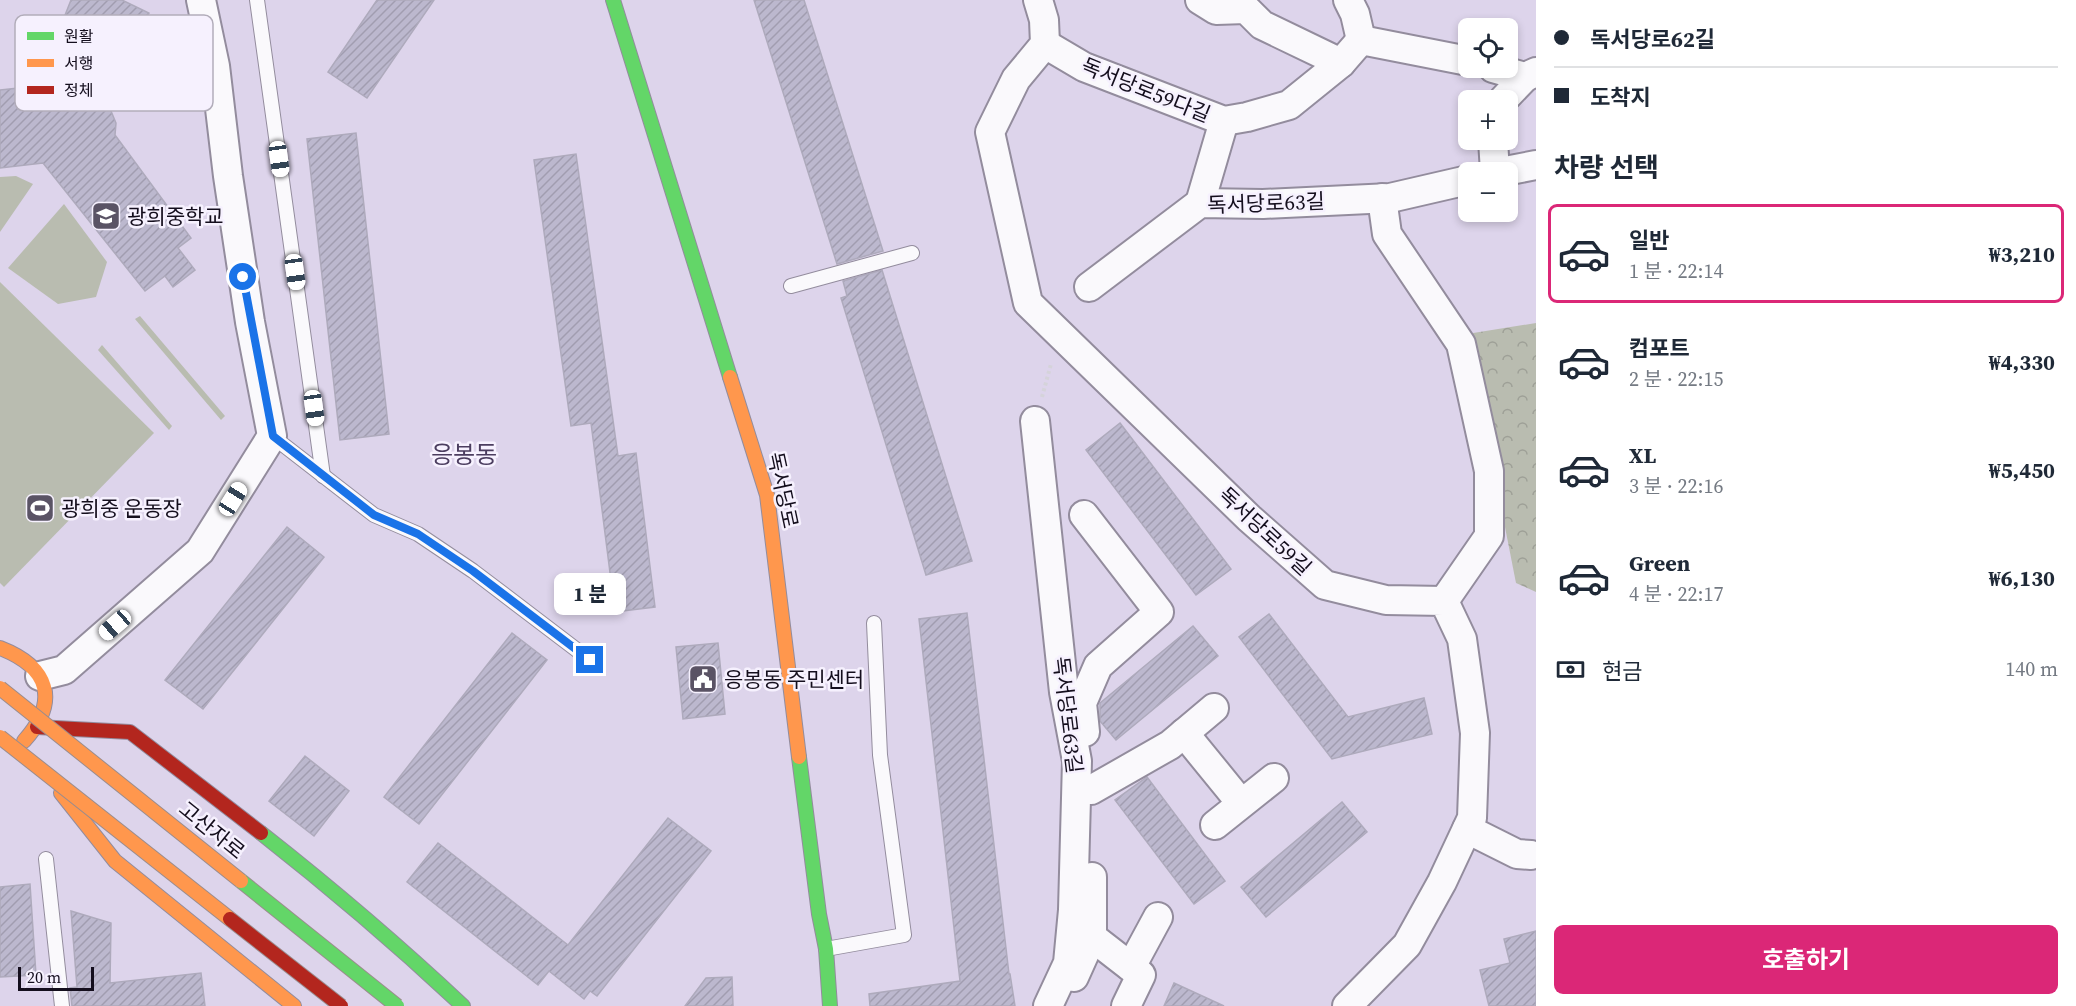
<!DOCTYPE html>
<html lang="ko">
<meta charset="utf-8">
<style>
body{margin:0;font-family:"Source Serif 4","Noto Sans KR",serif;background:#f2f2f3;color:#1f2937;height:100vh;display:flex;flex-direction:column;font-size:22px;white-space:nowrap}
*{box-sizing:border-box;margin:0}
p{font-size:20px;color:#747a83}
.icon{flex:none;width:33px;height:33px;fill:none;stroke:currentColor;stroke-width:2;stroke-linecap:round;stroke-linejoin:round}
.map{position:relative;flex:1;overflow:hidden}
.side{display:flex;flex-direction:column;background:#fff;width:540px}
.side>*{flex:none}
.hud{display:grid;align-content:center;height:132px;padding:0 18px;background:#fff}
.tools{position:absolute;left:1458px;top:18px;display:grid;gap:12px}
.tools a{display:grid;place-items:center;width:60px;height:60px;border-radius:9px;background:#fff;box-shadow:0 3px 9px #0003;font-size:30px}
.scale{position:absolute;left:18px;bottom:15px;width:76px;box-sizing:border-box;padding-left:6px;border:3px solid #140e1d;border-top:0;font-size:16px;line-height:21px;white-space:nowrap;color:#140e1d;-webkit-text-stroke:4px #f6f1fe;paint-order:stroke}
.end{position:absolute;width:27px;height:27px;margin:-14px;border:8px solid #1a73e8;background:#fff;box-shadow:0 0 0 3px #fff}
.from{border-radius:50%}
.bubble{position:absolute;height:42px;border-radius:9px;background:#fff;box-shadow:0 3px 9px #0003;font-size:20px;font-weight:700;line-height:42px;text-align:center}
.car{position:absolute;width:18px;height:36px;margin:-18px -9px;border-radius:8px;box-shadow:0 0 4px 2px #0007;background:linear-gradient(#fff 24%,#345 0 40%,#fff 0 76%,#345 0 86%,#fff 0)}
.hud b{display:flex;align-items:center;gap:21px;height:57px;font-size:22px}
.hud b+b{border-top:2px solid #e0e1e3}
.hud i{width:15px;height:15px;background:#1f2937}
ul{padding:0;list-style:none}
li{display:flex;align-items:center;gap:18px;height:99px;margin:0 12px 9px;padding:0 6px;border:3px solid transparent;border-radius:9px}
li div{flex:1}
li b{display:block;font-size:22px}
li em{font-style:normal;font-weight:700}
li.selected{border-color:#db2777}
li>.icon{width:54px;height:54px;stroke-width:1.5}
h2{padding:0 18px;font-size:27px;line-height:72px}
.pay{display:flex;align-items:center;gap:15px;height:66px;padding:0 18px;font-size:22px}
.pay p{margin-inline-start:auto}
.action{display:flex;gap:12px;margin-top:auto;padding:12px 18px}
.action a{flex:1;height:69px;border-radius:9px;background:#db2777;color:#fff;font-size:24px;font-weight:700;line-height:69px;text-align:center}
main{display:flex;flex:1;min-height:0}
.map>svg:first-child{display:block}
.grass{fill:#b9bcb0}
.park{fill:url(#park-crowns)}
.building{fill:url(#building-hatch);stroke:#aeaabc;stroke-width:1.5}
.lines{fill:none;stroke-linecap:round;stroke-linejoin:round}
.lane-casing{stroke:#938c9d;stroke-width:16}
.street-casing{stroke:#938c9d;stroke-width:32}
.fast-casing{stroke:#938c9d;stroke-width:16}
.slow-casing{stroke:#938c9d;stroke-width:16}
.jam-casing{stroke:#938c9d;stroke-width:16}
.path{stroke:#d5d3da;stroke-width:4;stroke-dasharray:3 3;stroke-linecap:butt}
.lane{stroke:#faf9fc;stroke-width:14}
.street{stroke:#faf9fc;stroke-width:28}
.fast{stroke:#63d668;stroke-width:14}
.slow{stroke:#ff974d;stroke-width:14}
.jam{stroke:#b3261e;stroke-width:14}
.fast-bridge-casing{stroke:#9a8c8d;stroke-width:16;stroke-linecap:butt}
.slow-bridge-casing{stroke:#9a8c8d;stroke-width:16;stroke-linecap:butt}
.jam-bridge-casing{stroke:#9a8c8d;stroke-width:16;stroke-linecap:butt}
.fast-bridge{stroke:#63d668;stroke-width:14}
.slow-bridge{stroke:#ff974d;stroke-width:14}
.jam-bridge{stroke:#b3261e;stroke-width:14}
.route{stroke:#1a73e8;stroke-width:8}
.labels{text-anchor:middle;dominant-baseline:central;stroke-width:5;stroke-linejoin:round;paint-order:stroke}
.street-label{font-size:21px;fill:#140e1d;stroke:#f6f1fe}
.poi-label{font-size:21px;fill:#140e1d;stroke:#f6f1fe;text-anchor:start}
.quarter-label{font-size:24px;fill:#4b3d5f;stroke:#f6f1fe}
.key{fill:#f6f1fe;stroke:#b2adba;stroke-width:1.5}
.key-label{font-size:16px;fill:#140e1d}
</style>
<main>
<div class="map">
<svg width="1536" height="1006" viewBox="0 0 1536 1006">
<defs>
<pattern id="park-crowns" width="20" height="18" patternUnits="userSpaceOnUse" patternTransform="scale(1.5)"><rect width="20" height="18" fill="#b9bcb0"/><path d="M2 6a3 3 0 1 1 6 0M12 15a3 3 0 1 1 6 0" fill="none" stroke="#9ea097"/></pattern>
<pattern id="building-hatch" width="6" height="6" patternUnits="userSpaceOnUse" patternTransform="scale(1.5)"><rect width="6" height="6" fill="#bcb8ce"/><path d="M-1 1l2-2M0 6l6-6M5 7l2-2" fill="none" stroke="#a19db0"/></pattern>
</defs>
<rect width="100%" height="100%" fill="#ddd4eb"/>
<g class="grass">
<path d="M16,176L33,184L0,232V177Z"/>
<path d="M64,204L107,262L96,297L58,304L8,268Z"/>
<path d="M0,282L154,433L4,587L0,583Z"/>
<path d="M140,316L225,416L221,420L135,319Z"/>
<path d="M102,345L172,426L169,430L98,350Z"/>
</g>
<path class="park" d="M1536,323V592L1516,583L1467,334Z"/>
<g class="building">
<path d="M71,0H122L149,13L118,78L119,94L111,111L116,123L115,135L191,238L178,248L195,270L173,287L165,276L145,291L43,163L0,168V90L37,86Z"/>
<path d="M377,0H434L367,98L328,72Z"/>
<path d="M754,0H804L883,251L837,264Z"/>
<path d="M356,133L389,434L340,440L307,139Z"/>
<path d="M576,154L618,456L636,453L655,607L615,612L591,423L571,426L534,160Z"/>
<path d="M882,270L972,561L926,575L841,298L847,296L843,281Z"/>
<path d="M1120,423L1231,569L1196,595L1086,450Z"/>
<path d="M287,527L324,557L203,709L165,680Z"/>
<path d="M967,613L1009,974H1010L1015,1006H870L869,994L960,981L919,619Z"/>
<path d="M1269,614L1348,717L1424,698L1432,734L1332,759L1239,637Z"/>
<path d="M1193,626L1218,656L1116,740L1100,721V703Z"/>
<path d="M512,633L547,660L419,824L384,797Z"/>
<path d="M718,643L725,714L683,719L676,647Z"/>
<path d="M305,756L349,791L314,836L269,801Z"/>
<path d="M1147,777L1225,881L1194,904L1115,800Z"/>
<path d="M1342,802L1367,832L1266,917L1241,887Z"/>
<path d="M668,818L711,851L597,996L590,991L584,999L549,971L538,985L407,882L438,843L568,945Z"/>
<path d="M30,884L36,975L0,977V887Z"/>
<path d="M71,911L111,923L110,983L201,973L205,1006H72L70,988L77,987Z"/>
<path d="M1536,931V1006H1489L1480,970L1510,963L1504,939Z"/>
<path d="M732,977L733,1006H685L706,978Z"/>
<path d="M1174,983L1224,1006H1164Z"/>
</g>
<g class="lines">
<g class="lane-casing">
<g id="lane">
<path d="M257,0L323,476"/>
<path d="M791,286L912,253"/>
<path d="M272,436L374,515L418,534L473,571L590,660"/>
<path d="M46,859L62,1006"/>
<path d="M826,949L904,935L880,755L874,623"/>
</g>
</g>
<g class="street-casing">
<g id="street">
<path d="M1038,0L1044,20L1045,44L1016,79L990,132L1028,303L1249,518L1325,585L1386,600L1444,601L1462,639L1475,733L1472,818L1442,882L1407,945L1347,1006"/>
<path d="M1200,0L1216,10L1246,9L1262,25L1341,63"/>
<path d="M1348,0L1355,14L1361,40"/>
<path d="M1361,40L1468,61"/>
<path d="M1045,44L1084,67L1224,121L1247,117L1289,105L1341,63L1361,40"/>
<path d="M1493,68L1525,77L1536,72"/>
<path d="M1503,100L1525,77"/>
<path d="M1493,140L1495,172"/>
<path d="M1500,172L1536,165"/>
<path d="M1382,198L1387,234L1461,344L1489,471V536L1444,601"/>
<path d="M1200,203L1224,121"/>
<path d="M1089,287L1200,203L1263,204L1390,198L1468,180"/>
<path d="M1035,421L1064,692L1077,761L1073,910L1068,963L1048,1006"/>
<path d="M1084,515L1159,612L1098,666L1082,703L1085,732"/>
<path d="M40,676L64,670L200,551L272,436L250,322L228,176L215,66L201,0"/>
<path d="M1184,733L1241,803"/>
<path d="M1091,790L1170,745L1214,708"/>
<path d="M1215,825L1274,778"/>
<path d="M1467,829L1517,854L1531,855"/>
<path d="M1092,937L1141,975L1126,1006"/>
<path d="M1131,967L1158,917"/>
<path d="M1074,977L1092,937V877"/>
</g>
</g>
<g class="fast-casing">
<g id="fast">
<path d="M613,0L730,377"/>
<path d="M799,757L819,914L826,949L830,1006"/>
<path d="M261,833C331,888 398,945 463,1006"/>
</g>
</g>
<g class="slow-casing">
<g id="slow">
<path d="M730,377L767,495L799,757"/>
<path d="M0,648C49,667 60,701 24,741"/>
<path d="M61,793L115,861L294,1006"/>
</g>
</g>
<g class="jam-casing">
<path id="jam" d="M37,727L130,732L261,833"/>
</g>
<path class="path" d="M1042,397L1051,364"/>
<use href="#lane" class="lane"/>
<use href="#street" class="street"/>
<use href="#fast" class="fast"/>
<use href="#slow" class="slow"/>
<use href="#jam" class="jam"/>
<g class="fast-bridge-casing">
<path id="fast-bridge" d="M241,881L397,1006"/>
</g>
<g class="slow-bridge-casing">
<g id="slow-bridge">
<path d="M0,688L241,881"/>
<path d="M0,737L230,919"/>
</g>
</g>
<g class="jam-bridge-casing">
<path id="jam-bridge" d="M230,919L341,1006"/>
</g>
<use href="#fast-bridge" class="fast-bridge"/>
<use href="#slow-bridge" class="slow-bridge"/>
<use href="#jam-bridge" class="jam-bridge"/>
</g>
<g class="lines">
<path class="route" d="M243,277L273,436L374,515L418,534L473,571L590,660"/>
</g>
<defs>
<g id="school-square" transform="scale(1.5)"><rect x="-9" y="-9" width="18" height="18" rx="4" fill="#5a5365" stroke="#f6f1fe"/><path d="M0-5L7-2L0 1L-7-2ZM-4 1L0 2.5L4 1V4Q0 6-4 4Z" fill="#fff"/></g>
<g id="stadium-square" transform="scale(1.5)"><rect x="-9" y="-9" width="18" height="18" rx="4" fill="#5a5365" stroke="#f6f1fe"/><path d="M0-5a6.5 5 0 1 0 0 10a6.5 5 0 1 0 0-10ZM-3.5-1.8h7v3.6h-7Z" fill="#fff"/></g>
<g id="civic-square" transform="scale(1.5)"><rect x="-9" y="-9" width="18" height="18" rx="4" fill="#5a5365" stroke="#f6f1fe"/><path d="M-.6-6.5H3V-4.5H.6V-3L4-1V1h2V6H-6V1h2V-1L-.6-3ZM-1.2 2.5V6h2.4V2.5Z" fill="#fff"/></g>
</defs>
<g fill-rule="evenodd">
<use href="#school-square" x="106" y="216"/>
<use href="#stadium-square" x="40" y="508"/>
<use href="#civic-square" x="703" y="679"/>
</g>
<g class="labels">
<g class="street-label">
<text transform="translate(1146 90) rotate(22)">독서당로59다길</text>
<text transform="translate(1266 203) rotate(-2)">독서당로63길</text>
<text transform="translate(783 490) rotate(78)">독서당로</text>
<text transform="translate(1265 531) rotate(43)">독서당로59길</text>
<text transform="translate(1068 715) rotate(83)">독서당로63길</text>
<text transform="translate(212 830) rotate(39)">고산자로</text>
</g>
<g class="poi-label">
<text x="127" y="216">광희중학교</text>
<text x="61" y="508">광희중 운동장</text>
<text x="724" y="679">응봉동 주민센터</text>
</g>
<g class="quarter-label">
<text x="464" y="454">응봉동</text>
</g>
</g>
<rect x="15" y="15" width="198" height="96" rx="9" class="key"/>
<rect x="27" y="32" width="27" height="8" fill="#63d668"/>
<rect x="27" y="59" width="27" height="8" fill="#ff974d"/>
<rect x="27" y="86" width="27" height="8" fill="#b3261e"/>
<g class="key-label">
<text x="64" y="42">원활</text>
<text x="64" y="69">서행</text>
<text x="64" y="96">정체</text>
</g>
</svg>
<div class="tools">
<a><svg class="icon" aria-label="locate" viewBox="0 0 24 24"><circle cx="12" cy="12" r="6"/><path d="M12 2v4M12 18v4M2 12h4M18 12h4"/></svg></a>
<a>+</a>
<a>−</a>
</div>
<div class="scale">20 m</div>
<i class="end from" style="left:243px;top:277px"></i>
<i class="end" style="left:590px;top:660px"></i>
<div class="bubble" style="left:554px;top:573px;width:72px">1 분</div>
<i class="car" style="left:279px;top:159px;rotate:172deg"></i>
<i class="car" style="left:295px;top:272px;rotate:172deg"></i>
<i class="car" style="left:314px;top:408px;rotate:172deg"></i>
<i class="car" style="left:233px;top:499px;rotate:32deg"></i>
<i class="car" style="left:115px;top:625px;rotate:229deg"></i>
</div>
<section class="side">
<div class="hud">
<b><i class="from"></i>독서당로62길</b>
<b><i></i>도착지</b>
</div>
<h2>차량 선택</h2>
<ul>
<li class="selected"><svg class="icon" aria-label="car" viewBox="0 0 24 24"><path d="M5 17H2v-5l4-1 3-4h7l3 4 3 1v5h-3M9 17h6M6 11h13"/><circle cx="7" cy="17" r="2"/><circle cx="17" cy="17" r="2"/></svg><div><b>일반</b><p>1 분 · 22:14</p></div><em>₩3,210</em></li>
<li><svg class="icon" aria-label="car" viewBox="0 0 24 24"><path d="M5 17H2v-5l4-1 3-4h7l3 4 3 1v5h-3M9 17h6M6 11h13"/><circle cx="7" cy="17" r="2"/><circle cx="17" cy="17" r="2"/></svg><div><b>컴포트</b><p>2 분 · 22:15</p></div><em>₩4,330</em></li>
<li><svg class="icon" aria-label="car" viewBox="0 0 24 24"><path d="M5 17H2v-5l4-1 3-4h7l3 4 3 1v5h-3M9 17h6M6 11h13"/><circle cx="7" cy="17" r="2"/><circle cx="17" cy="17" r="2"/></svg><div><b>XL</b><p>3 분 · 22:16</p></div><em>₩5,450</em></li>
<li><svg class="icon" aria-label="car" viewBox="0 0 24 24"><path d="M5 17H2v-5l4-1 3-4h7l3 4 3 1v5h-3M9 17h6M6 11h13"/><circle cx="7" cy="17" r="2"/><circle cx="17" cy="17" r="2"/></svg><div><b>Green</b><p>4 분 · 22:17</p></div><em>₩6,130</em></li>
</ul>
<div class="pay"><svg class="icon" aria-label="cash" viewBox="0 0 24 24"><path d="M3 7h18v10H3z"/><circle cx="12" cy="12" r="2"/></svg>현금<p>140 m</p></div>
<div class="action"><a>호출하기</a></div>
</section>
</main>
